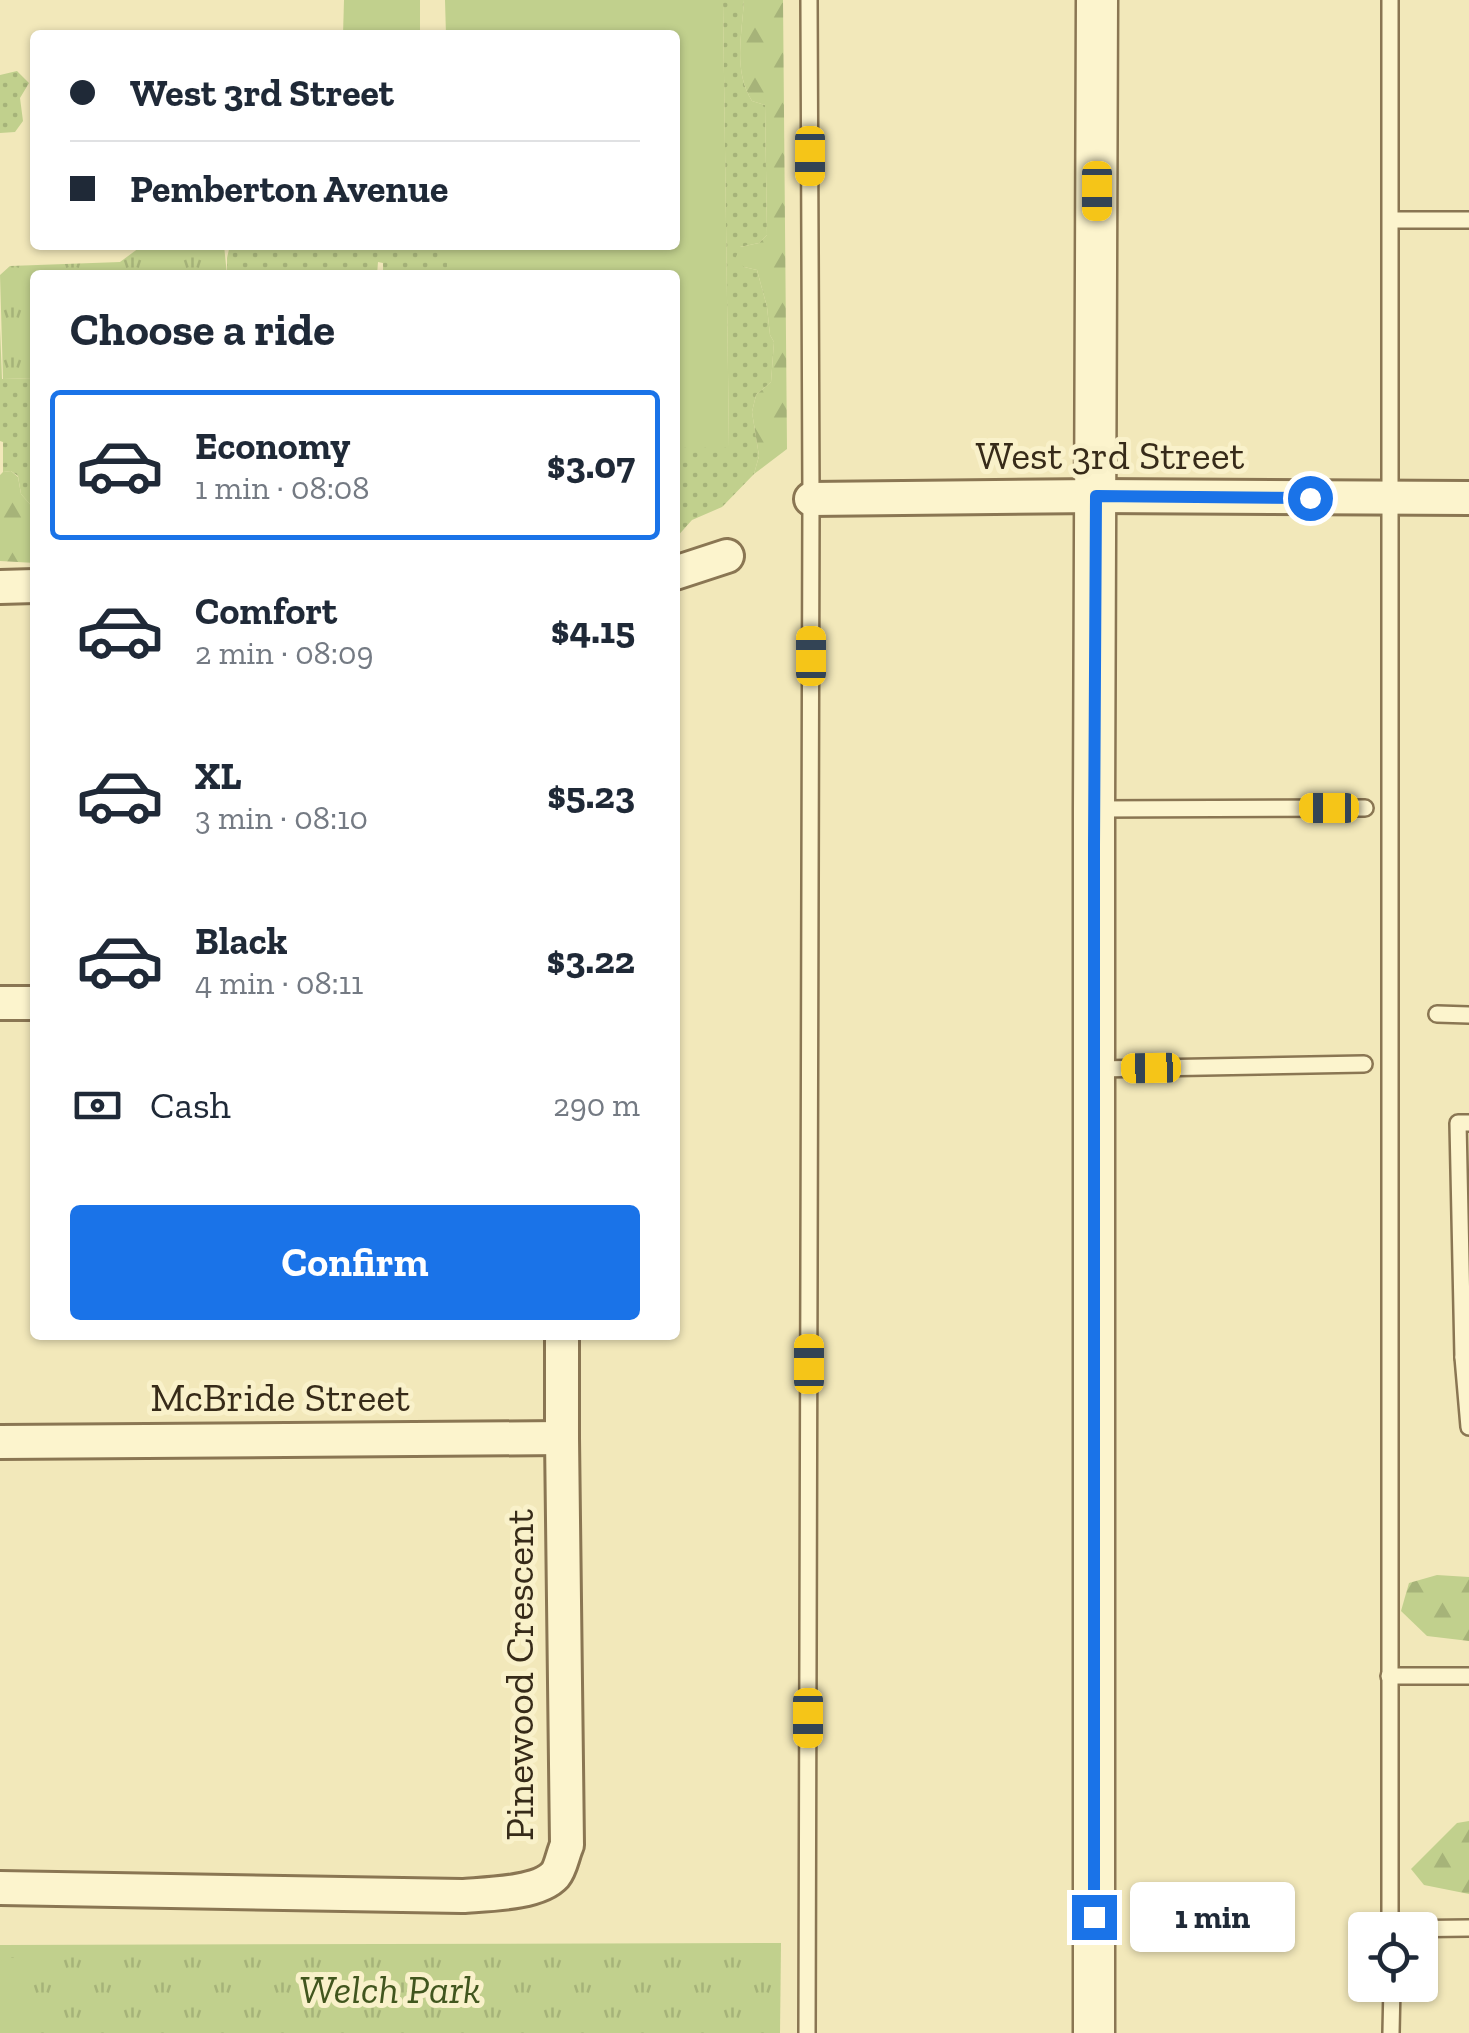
<!DOCTYPE html>
<meta charset="utf-8">
<style>
body{margin:0;font-family:"Zilla Slab",serif;background:#f6f6f7;color:#1f2937;height:100vh;display:flex;flex-direction:column;font-size:38px;white-space:nowrap}
*{box-sizing:border-box;margin:0}
p{font-size:32px;color:#747a83}
.icon{flex:none;width:55px;height:55px;fill:none;stroke:currentColor;stroke-width:2;stroke-linecap:round;stroke-linejoin:round}
.map{position:relative;flex:1;overflow:hidden}
.side{position:absolute;left:30px;top:270px;width:650px;height:1070px;display:flex;flex-direction:column;background:#fff;border-radius:10px;box-shadow:0 2px 8px #0004}
.side>*{flex:none}
.guide{position:absolute;left:30px;top:30px;width:650px;height:220px;border-radius:10px;box-shadow:0 2px 8px #0004;display:grid;align-content:center;height:220px;padding:0 40px;background:#fff}
.controls{position:absolute;left:1348px;top:1912px;display:grid;gap:20px}
.controls a{display:grid;place-items:center;width:90px;height:90px;border-radius:10px;background:#fff;box-shadow:0 2px 8px #0004;font-size:50px}
.end{position:absolute;width:45px;height:45px;margin:-22px;border:12px solid #1a73e8;background:#fff;box-shadow:0 0 0 5px #fff}
.from{border-radius:50%}
.bubble{position:absolute;height:70px;border-radius:10px;background:#fff;box-shadow:0 2px 8px #0004;font-size:32px;font-weight:800;line-height:70px;text-align:center}
.car{position:absolute;width:30px;height:60px;margin:-30px -15px;border-radius:12px;box-shadow:0 0 8px 2px #0007;background:linear-gradient(#f5c518 24%,#345 0 40%,#f5c518 0 76%,#345 0 86%,#f5c518 0)}
.guide b{display:flex;align-items:center;gap:35px;height:95px;font-size:38px}
.guide b+b{border-top:2px solid #e0e1e3}
.guide i{width:25px;height:25px;background:#1f2937}
ul{padding:0;list-style:none}
li{display:flex;align-items:center;gap:30px;height:150px;margin:0 20px 15px;padding:0 20px;border:5px solid transparent;border-radius:10px}
li div{flex:1}
li b{display:block;font-size:38px}
li em{font-style:normal;font-weight:800}
li.current{border-color:#1a73e8}
li>.icon{width:90px;height:90px;stroke-width:1.5}
h2{padding:0 40px;font-size:45px;line-height:120px}
.pay{display:flex;align-items:center;gap:25px;height:110px;padding:0 40px;font-size:38px}
.pay p{margin-inline-start:auto}
.cta{display:flex;gap:20px;margin-top:auto;padding:20px 40px}
.cta a{flex:1;height:115px;border-radius:10px;background:#1a73e8;color:#fff;font-size:40px;font-weight:800;line-height:115px;text-align:center}
.map>svg:first-child{display:block}
.grass{fill:url(#grass-dots)}
.forest{fill:url(#forest-firs)}
.park{fill:url(#park-tufts)}
.pitch{fill:#c1d08d}
.lines{fill:none;stroke-linecap:round;stroke-linejoin:round}
.service-casing{stroke:#8a7653;stroke-width:20}
.minor-casing{stroke:#8a7653;stroke-width:38}
.tertiary-casing{stroke:#8a7653;stroke-width:45}
.service{stroke:#fcf4cd;stroke-width:15}
.minor{stroke:#fcf4cd;stroke-width:32}
.tertiary{stroke:#fcf4cd;stroke-width:40}
.route{stroke:#1a73e8;stroke-width:12}
.labels{text-anchor:middle;dominant-baseline:central;stroke-width:10;stroke-linejoin:round;paint-order:stroke}
.street-label{font-size:40px;fill:#372b19;stroke:#f9f1ca}
.park-label{font-size:40px;font-style:italic;fill:#41561e;stroke:#f9f1ca}
</style>
<div class="map">
<svg width="1469" height="2033" viewBox="0 0 1469 2033">
<defs>
<pattern id="grass-dots" width="8" height="8" patternUnits="userSpaceOnUse" patternTransform="scale(2.5)"><rect width="8" height="8" fill="#c1d08d"/><path d="M2 2h.1M6 6h.1" fill="none" stroke="#a6b379" stroke-width="1.8" stroke-linecap="round"/></pattern>
<pattern id="forest-firs" width="22" height="20" patternUnits="userSpaceOnUse" patternTransform="scale(2.5)"><rect width="22" height="20" fill="#c1d08d"/><path d="M5 1l3.5 6h-7zM16 11l3.5 6h-7z" fill="#a6b379"/></pattern>
<pattern id="park-tufts" width="24" height="20" patternUnits="userSpaceOnUse" patternTransform="scale(2.5)"><rect width="24" height="20" fill="#c1d08d"/><path d="M3 7l-1-3M5 7V3M7 7l1-3M15 17l-1-3M17 17v-4M19 17l1-3" fill="none" stroke="#a6b379"/></pattern>
</defs>
<rect width="100%" height="100%" fill="#f2e8ba"/>
<g class="grass">
<path d="M723,0H744C742,35 733,70 752,101L765,105L767,235L759,243L740,247L744,267L757,270L767,307L770,335L774,342L771,382L756,395L752,412L759,456L754,474L722,507L692,520L675,539V447L729,446Z"/>
<path d="M17,71L29,83L20,98L23,121L15,132L0,133V75Z"/>
<path d="M230,245H443L447,246V275H383V263L378,262L377,275H227V258Z"/>
<path d="M0,328L2,379L35,378V510L21,494L18,476L11,471L3,472V442L0,441Z"/>
</g>
<g class="forest">
<path d="M744,0H783L787,449L754,474L759,456L752,412L756,395L771,382L774,342L770,335L767,307L757,270L744,267L736,257L740,247L759,243L767,235L765,105L752,101C733,70 742,35 744,0Z"/>
<path d="M11,471L18,477L21,494L35,510V563L0,561V475L3,472Z"/>
<path d="M1437,1575L1469,1577V1641L1427,1636L1401,1611L1409,1583Z"/>
<path d="M1469,1821V1894L1424,1885L1411,1869L1457,1823Z"/>
</g>
<g class="park">
<path d="M143,245H224L227,275H35V378L3,379L0,275L10,266L120,262Z"/>
<path d="M781,1943L780,2033H0V1945Z"/>
</g>
<g class="pitch">
<path d="M344,0H420V35H343Z"/>
<path d="M445,0H723L729,447H675V275H447V245H675V35H446Z"/>
<rect x="0" y="1958" width="22" height="75"/>
</g>
<g class="lines">
<g class="service-casing">
<g id="service">
<path d="M1391,220H1469"/>
<path d="M1098,809L1365,808"/>
<path d="M1437,1014L1469,1015"/>
<path d="M1098,1069L1364,1064"/>
<path d="M1469,1123H1458L1463,1357L1469,1358"/>
<path d="M1463,1357L1469,1427"/>
<path d="M1389,1676H1469"/>
<path d="M1390,1929L1469,1928"/>
<path d="M1390,1930V0"/>
<path d="M807,2033L811,499L809,0"/>
<path d="M1391,2033L1392,1985"/>
</g>
</g>
<g class="minor-casing">
<g id="minor">
<path d="M811,499L1097,496L1469,498"/>
<path d="M675,573L727,556"/>
<path d="M0,587L35,586"/>
<path d="M0,1003H35"/>
<path d="M0,1442L562,1438"/>
<path d="M0,1888L462,1896C486,1894 538,1894 555,1875C561,1868 563,1853 567,1845L562,1438V1335"/>
</g>
</g>
<g class="tertiary-casing">
<path id="tertiary" d="M1094,2033V809L1097,0"/>
</g>
<use href="#service" class="service"/>
<use href="#minor" class="minor"/>
<use href="#tertiary" class="tertiary"/>
</g>
<g class="lines">
<path class="route" d="M1094,1917V846L1096,496L1310,498"/>
</g>
<g class="labels">
<g class="street-label">
<text x="1110" y="455">West 3rd Street</text>
<text x="280" y="1397">McBride Street</text>
<text transform="translate(519 1675) rotate(-90)">Pinewood Crescent</text>
</g>
<g class="park-label">
<text x="390" y="1989">Welch Park</text>
</g>
</g>
</svg>
<div class="controls">
<a><svg class="icon" aria-label="locate" viewBox="0 0 24 24"><circle cx="12" cy="12" r="6"/><path d="M12 2v4M12 18v4M2 12h4M18 12h4"/></svg></a>
</div>
<i class="end from" style="left:1310px;top:498px"></i>
<i class="end" style="left:1094px;top:1917px"></i>
<div class="bubble" style="left:1130px;top:1882px;width:165px">1 min</div>
<i class="car" style="left:810px;top:156px;rotate:180deg"></i>
<i class="car" style="left:1097px;top:191px;rotate:180deg"></i>
<i class="car" style="left:811px;top:656px;rotate:0deg"></i>
<i class="car" style="left:1329px;top:808px;rotate:270deg"></i>
<i class="car" style="left:1151px;top:1068px;rotate:269deg"></i>
<i class="car" style="left:809px;top:1364px;rotate:0deg"></i>
<i class="car" style="left:808px;top:1718px;rotate:180deg"></i>
<div class="guide">
<b><i class="from"></i>West 3rd Street</b>
<b><i></i>Pemberton Avenue</b>
</div>
<section class="side">
<h2>Choose a ride</h2>
<ul>
<li class="current"><svg class="icon" aria-label="car" viewBox="0 0 24 24"><path d="M5 17H2v-5l4-1 3-4h7l3 4 3 1v5h-3M9 17h6M6 11h13"/><circle cx="7" cy="17" r="2"/><circle cx="17" cy="17" r="2"/></svg><div><b>Economy</b><p>1 min · 08:08</p></div><em>$3.07</em></li>
<li><svg class="icon" aria-label="car" viewBox="0 0 24 24"><path d="M5 17H2v-5l4-1 3-4h7l3 4 3 1v5h-3M9 17h6M6 11h13"/><circle cx="7" cy="17" r="2"/><circle cx="17" cy="17" r="2"/></svg><div><b>Comfort</b><p>2 min · 08:09</p></div><em>$4.15</em></li>
<li><svg class="icon" aria-label="car" viewBox="0 0 24 24"><path d="M5 17H2v-5l4-1 3-4h7l3 4 3 1v5h-3M9 17h6M6 11h13"/><circle cx="7" cy="17" r="2"/><circle cx="17" cy="17" r="2"/></svg><div><b>XL</b><p>3 min · 08:10</p></div><em>$5.23</em></li>
<li><svg class="icon" aria-label="car" viewBox="0 0 24 24"><path d="M5 17H2v-5l4-1 3-4h7l3 4 3 1v5h-3M9 17h6M6 11h13"/><circle cx="7" cy="17" r="2"/><circle cx="17" cy="17" r="2"/></svg><div><b>Black</b><p>4 min · 08:11</p></div><em>$3.22</em></li>
</ul>
<div class="pay"><svg class="icon" aria-label="cash" viewBox="0 0 24 24"><path d="M3 7h18v10H3z"/><circle cx="12" cy="12" r="2"/></svg>Cash<p>290 m</p></div>
<div class="cta"><a>Confirm</a></div>
</section>
</div>
